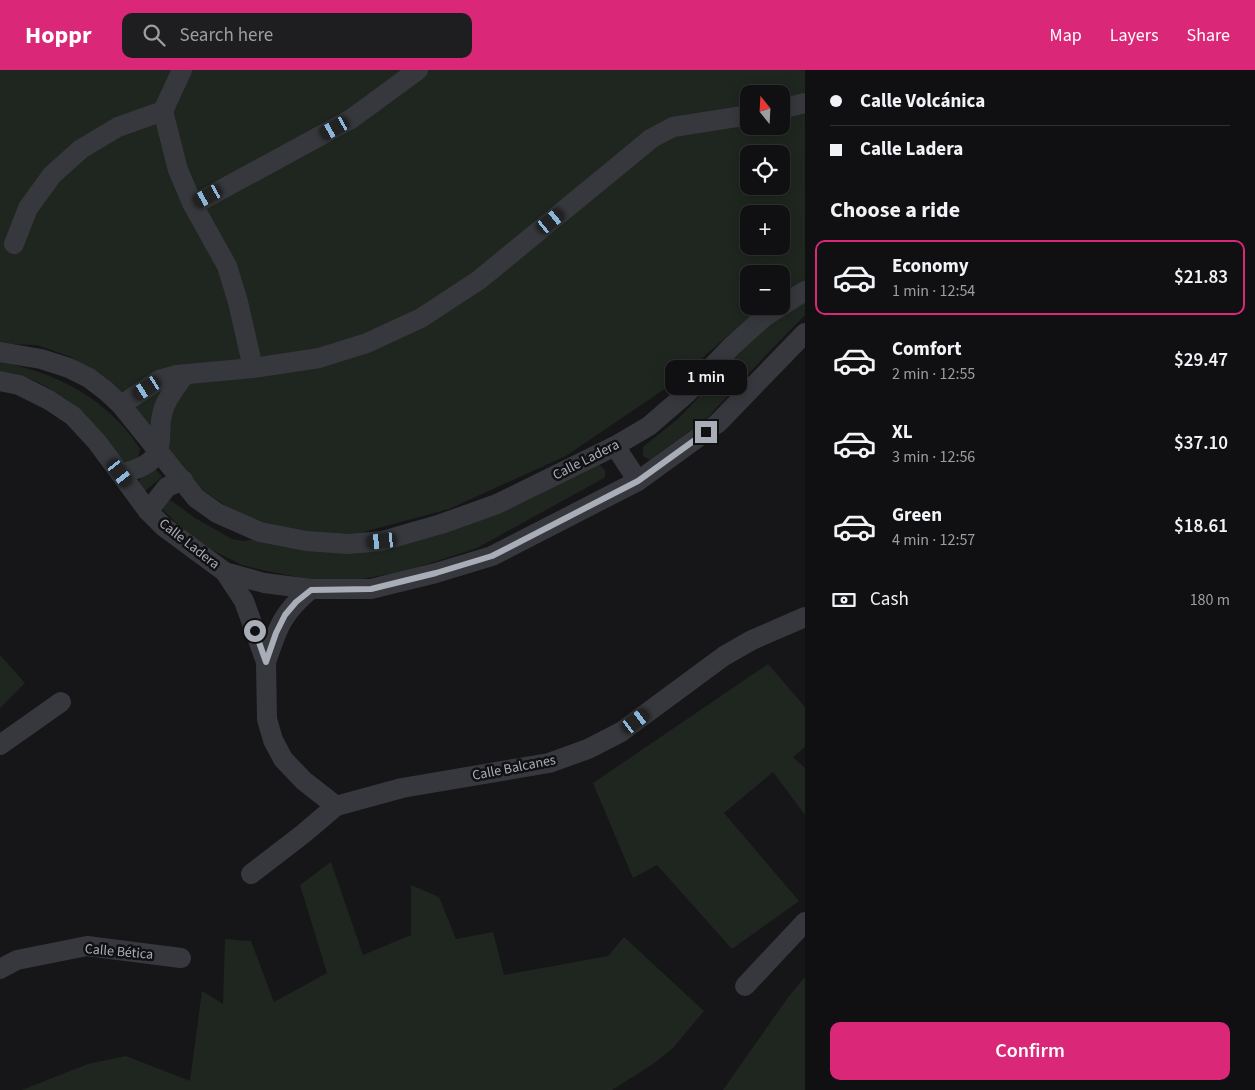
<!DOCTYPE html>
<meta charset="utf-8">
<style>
body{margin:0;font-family:"Source Sans 3",sans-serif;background:#1e1e20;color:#f1f3f6;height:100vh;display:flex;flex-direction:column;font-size:19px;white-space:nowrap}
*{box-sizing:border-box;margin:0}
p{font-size:16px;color:#9c9d9f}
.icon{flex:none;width:28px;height:28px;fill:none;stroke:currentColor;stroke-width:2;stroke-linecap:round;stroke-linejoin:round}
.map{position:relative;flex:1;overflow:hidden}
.sheet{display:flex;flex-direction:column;background:#101012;width:450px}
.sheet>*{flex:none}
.banner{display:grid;align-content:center;height:110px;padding:0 25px;background:#101012}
.needle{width:32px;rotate:342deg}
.controls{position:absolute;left:740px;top:15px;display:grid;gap:10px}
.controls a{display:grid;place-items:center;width:50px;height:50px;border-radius:10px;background:#101012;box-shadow:0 2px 12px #0003,0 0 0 1px #303032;font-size:25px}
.end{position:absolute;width:22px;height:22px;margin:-11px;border:6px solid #a8adb8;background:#111;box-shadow:0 0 0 2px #111}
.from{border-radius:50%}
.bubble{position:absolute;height:35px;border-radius:10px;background:#101012;box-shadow:0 2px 12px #0003,0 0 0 1px #303032;font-size:16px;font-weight:600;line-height:35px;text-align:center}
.car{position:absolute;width:15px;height:30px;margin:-15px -8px;border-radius:6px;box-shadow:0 0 4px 1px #0007;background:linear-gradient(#222 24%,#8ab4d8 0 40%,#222 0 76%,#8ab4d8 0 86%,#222 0)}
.banner b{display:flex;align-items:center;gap:18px;height:48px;font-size:19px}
.banner b+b{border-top:1px solid #303032}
.banner i{width:12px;height:12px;background:#f1f3f6}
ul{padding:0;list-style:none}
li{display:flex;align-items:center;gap:15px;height:75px;margin:0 10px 8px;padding:0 15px;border:2px solid transparent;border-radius:10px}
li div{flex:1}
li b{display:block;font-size:19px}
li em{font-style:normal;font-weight:600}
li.selected{border-color:#db2777}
li>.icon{width:45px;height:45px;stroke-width:1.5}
h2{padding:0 25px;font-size:22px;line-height:60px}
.pay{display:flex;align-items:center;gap:12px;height:55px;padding:0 25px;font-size:19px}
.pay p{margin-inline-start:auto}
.primary-button{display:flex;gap:10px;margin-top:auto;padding:10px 25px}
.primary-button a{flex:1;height:58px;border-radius:10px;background:#db2777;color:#fff;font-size:20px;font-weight:600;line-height:58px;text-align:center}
header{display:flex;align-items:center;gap:30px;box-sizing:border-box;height:70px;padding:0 25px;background:#db2777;color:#fff}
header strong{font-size:24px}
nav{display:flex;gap:28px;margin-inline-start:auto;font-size:18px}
.search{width:350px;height:45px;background:#1e1e20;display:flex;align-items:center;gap:12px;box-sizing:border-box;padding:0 18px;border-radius:10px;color:#9c9d9f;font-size:19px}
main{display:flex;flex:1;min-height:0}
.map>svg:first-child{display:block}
.green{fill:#1e261f;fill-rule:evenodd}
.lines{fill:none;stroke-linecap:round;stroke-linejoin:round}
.minor{stroke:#37383d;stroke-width:20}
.route{stroke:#a8adb8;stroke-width:6}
.labels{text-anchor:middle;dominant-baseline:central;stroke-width:5;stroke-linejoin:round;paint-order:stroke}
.street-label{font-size:14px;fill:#a8adb8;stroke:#111113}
</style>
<header>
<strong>Hoppr</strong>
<div class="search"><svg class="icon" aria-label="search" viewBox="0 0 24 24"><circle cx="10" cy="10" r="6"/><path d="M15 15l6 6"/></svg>Search here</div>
<nav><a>Map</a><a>Layers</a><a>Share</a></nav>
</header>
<main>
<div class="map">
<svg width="805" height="1020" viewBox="0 0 805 1020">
<rect width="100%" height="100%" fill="#161618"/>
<g class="green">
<path d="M0,0H805V212L781,226V204H749V236H764L756,241L675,312L566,386L449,439L349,466L304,463L260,454L226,436L204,421L177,394L102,309L71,287L37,275L0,274ZM749,24H781V56H749ZM749,84H781V116H749ZM749,144H781V176H749Z"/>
<path d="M805,231V245L770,281L708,347L650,390L643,386V377L679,348L697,329L723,296L757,264Z"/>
<path d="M0,292C8,292 15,295 22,297C69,309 114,337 140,379L138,388L125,393C110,375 96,356 79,340C59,321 28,304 0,301Z"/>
<path d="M599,395C605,398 607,402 604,408L477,478L406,501L356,510H312L262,500L242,495L216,482L189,465L162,439L168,430L172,431L195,448L232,469L243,471L258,469L302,479L474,452L526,431L594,396Z"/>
<path d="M153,398H155L162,407L144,422L136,413Z"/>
<path d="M0,585L25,613L0,638Z"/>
<path d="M768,594L805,637V677L793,687L805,698V745L773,702L724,743L799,831L732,879L657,795L633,808L593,713Z"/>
<path d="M331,792L363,885L411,865V815L439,827L456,869L493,862L504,905L608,886L624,867L704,941L673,978L653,994L612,1020H22L88,994L126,986L190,1011L202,921L223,934L225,869L251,871L274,932L327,903L300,815Z"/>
<path d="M805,907V1020H723L789,926Z"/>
</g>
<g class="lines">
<g class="minor">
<path d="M182,0L163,41L178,100L193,135L227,196L238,232L253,298"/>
<path d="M781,39L805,33"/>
<path d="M193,135L351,49L418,0"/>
<path d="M14,174L28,138L52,105L81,79L118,57L163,41"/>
<path d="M781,236L805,221"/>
<path d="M0,282L41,289L69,298L89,308L106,321L121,335L196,428L217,443L260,462L306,471L348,474L382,471L441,454L497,434L615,376L649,356L686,324L732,276L763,248L781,236"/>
<path d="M0,311L19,315L49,330L73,346L97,372L148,441L164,457L225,502L264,513L311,519H371L436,503L492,486L638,411L718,353L805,263"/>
<path d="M121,335L159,310L177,305L253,298L319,288L367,273L421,248L479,210L652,68L673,57L749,45"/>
<path d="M615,376L638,411"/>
<path d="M120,403C134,401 153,395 158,380C162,370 159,356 162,345C165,330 176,317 185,304"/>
<path d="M148,441L167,417L183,410"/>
<path d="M225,502L244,531L266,592L267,649L273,670L283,689L304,711L336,736"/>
<path d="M266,592C278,557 282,543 311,519"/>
<path d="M0,675L61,632"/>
<path d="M251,804L303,764L336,736L402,718L549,693L588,679L621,662L724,586L752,570L805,547"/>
<path d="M0,899L17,890L87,876L181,888"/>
<path d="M745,916L805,852"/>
</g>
</g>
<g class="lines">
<path class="route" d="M255,561L266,592L276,563L285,545L296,532L311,520L371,519L436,503L492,486L638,411L706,362"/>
</g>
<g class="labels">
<g class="street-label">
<text transform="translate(586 390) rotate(-27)">Calle Ladera</text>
<text transform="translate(189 474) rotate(38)">Calle Ladera</text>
<text transform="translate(514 698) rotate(-11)">Calle Balcanes</text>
<text transform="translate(119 882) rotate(5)">Calle Bética</text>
</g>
</g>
</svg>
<div class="controls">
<a><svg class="needle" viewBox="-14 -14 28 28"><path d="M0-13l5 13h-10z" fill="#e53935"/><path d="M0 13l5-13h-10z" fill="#9c9d9f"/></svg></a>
<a><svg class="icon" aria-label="locate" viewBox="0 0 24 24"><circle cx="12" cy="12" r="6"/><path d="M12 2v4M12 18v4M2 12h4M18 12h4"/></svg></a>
<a>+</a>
<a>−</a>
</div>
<i class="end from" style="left:255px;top:561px"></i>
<i class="end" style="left:706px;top:362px"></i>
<div class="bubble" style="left:665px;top:290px;width:82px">1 min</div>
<i class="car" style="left:335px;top:58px;rotate:241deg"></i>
<i class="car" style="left:208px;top:126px;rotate:241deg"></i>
<i class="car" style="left:551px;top:151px;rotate:51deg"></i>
<i class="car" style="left:147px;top:318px;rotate:237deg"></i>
<i class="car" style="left:120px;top:403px;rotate:143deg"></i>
<i class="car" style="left:382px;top:471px;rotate:264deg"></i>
<i class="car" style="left:636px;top:651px;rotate:53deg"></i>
</div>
<section class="sheet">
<div class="banner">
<b><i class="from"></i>Calle Volcánica</b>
<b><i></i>Calle Ladera</b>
</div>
<h2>Choose a ride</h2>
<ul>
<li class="selected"><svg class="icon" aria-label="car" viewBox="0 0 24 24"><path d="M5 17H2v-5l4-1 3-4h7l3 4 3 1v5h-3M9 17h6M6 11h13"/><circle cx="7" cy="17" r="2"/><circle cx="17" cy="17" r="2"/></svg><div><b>Economy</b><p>1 min · 12:54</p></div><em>$21.83</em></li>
<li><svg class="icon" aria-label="car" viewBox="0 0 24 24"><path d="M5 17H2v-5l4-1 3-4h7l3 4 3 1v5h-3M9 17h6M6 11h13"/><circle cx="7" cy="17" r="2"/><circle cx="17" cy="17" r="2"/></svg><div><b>Comfort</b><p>2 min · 12:55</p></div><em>$29.47</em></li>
<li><svg class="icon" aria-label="car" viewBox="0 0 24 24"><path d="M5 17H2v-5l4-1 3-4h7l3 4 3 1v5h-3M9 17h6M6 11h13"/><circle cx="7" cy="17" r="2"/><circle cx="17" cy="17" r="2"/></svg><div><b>XL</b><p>3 min · 12:56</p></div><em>$37.10</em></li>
<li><svg class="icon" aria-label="car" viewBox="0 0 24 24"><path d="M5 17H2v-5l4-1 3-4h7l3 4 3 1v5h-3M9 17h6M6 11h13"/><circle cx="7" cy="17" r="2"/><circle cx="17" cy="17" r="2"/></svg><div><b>Green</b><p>4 min · 12:57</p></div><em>$18.61</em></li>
</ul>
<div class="pay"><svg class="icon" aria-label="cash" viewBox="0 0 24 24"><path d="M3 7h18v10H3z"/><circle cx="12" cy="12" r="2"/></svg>Cash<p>180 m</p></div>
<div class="primary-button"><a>Confirm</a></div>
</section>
</main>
